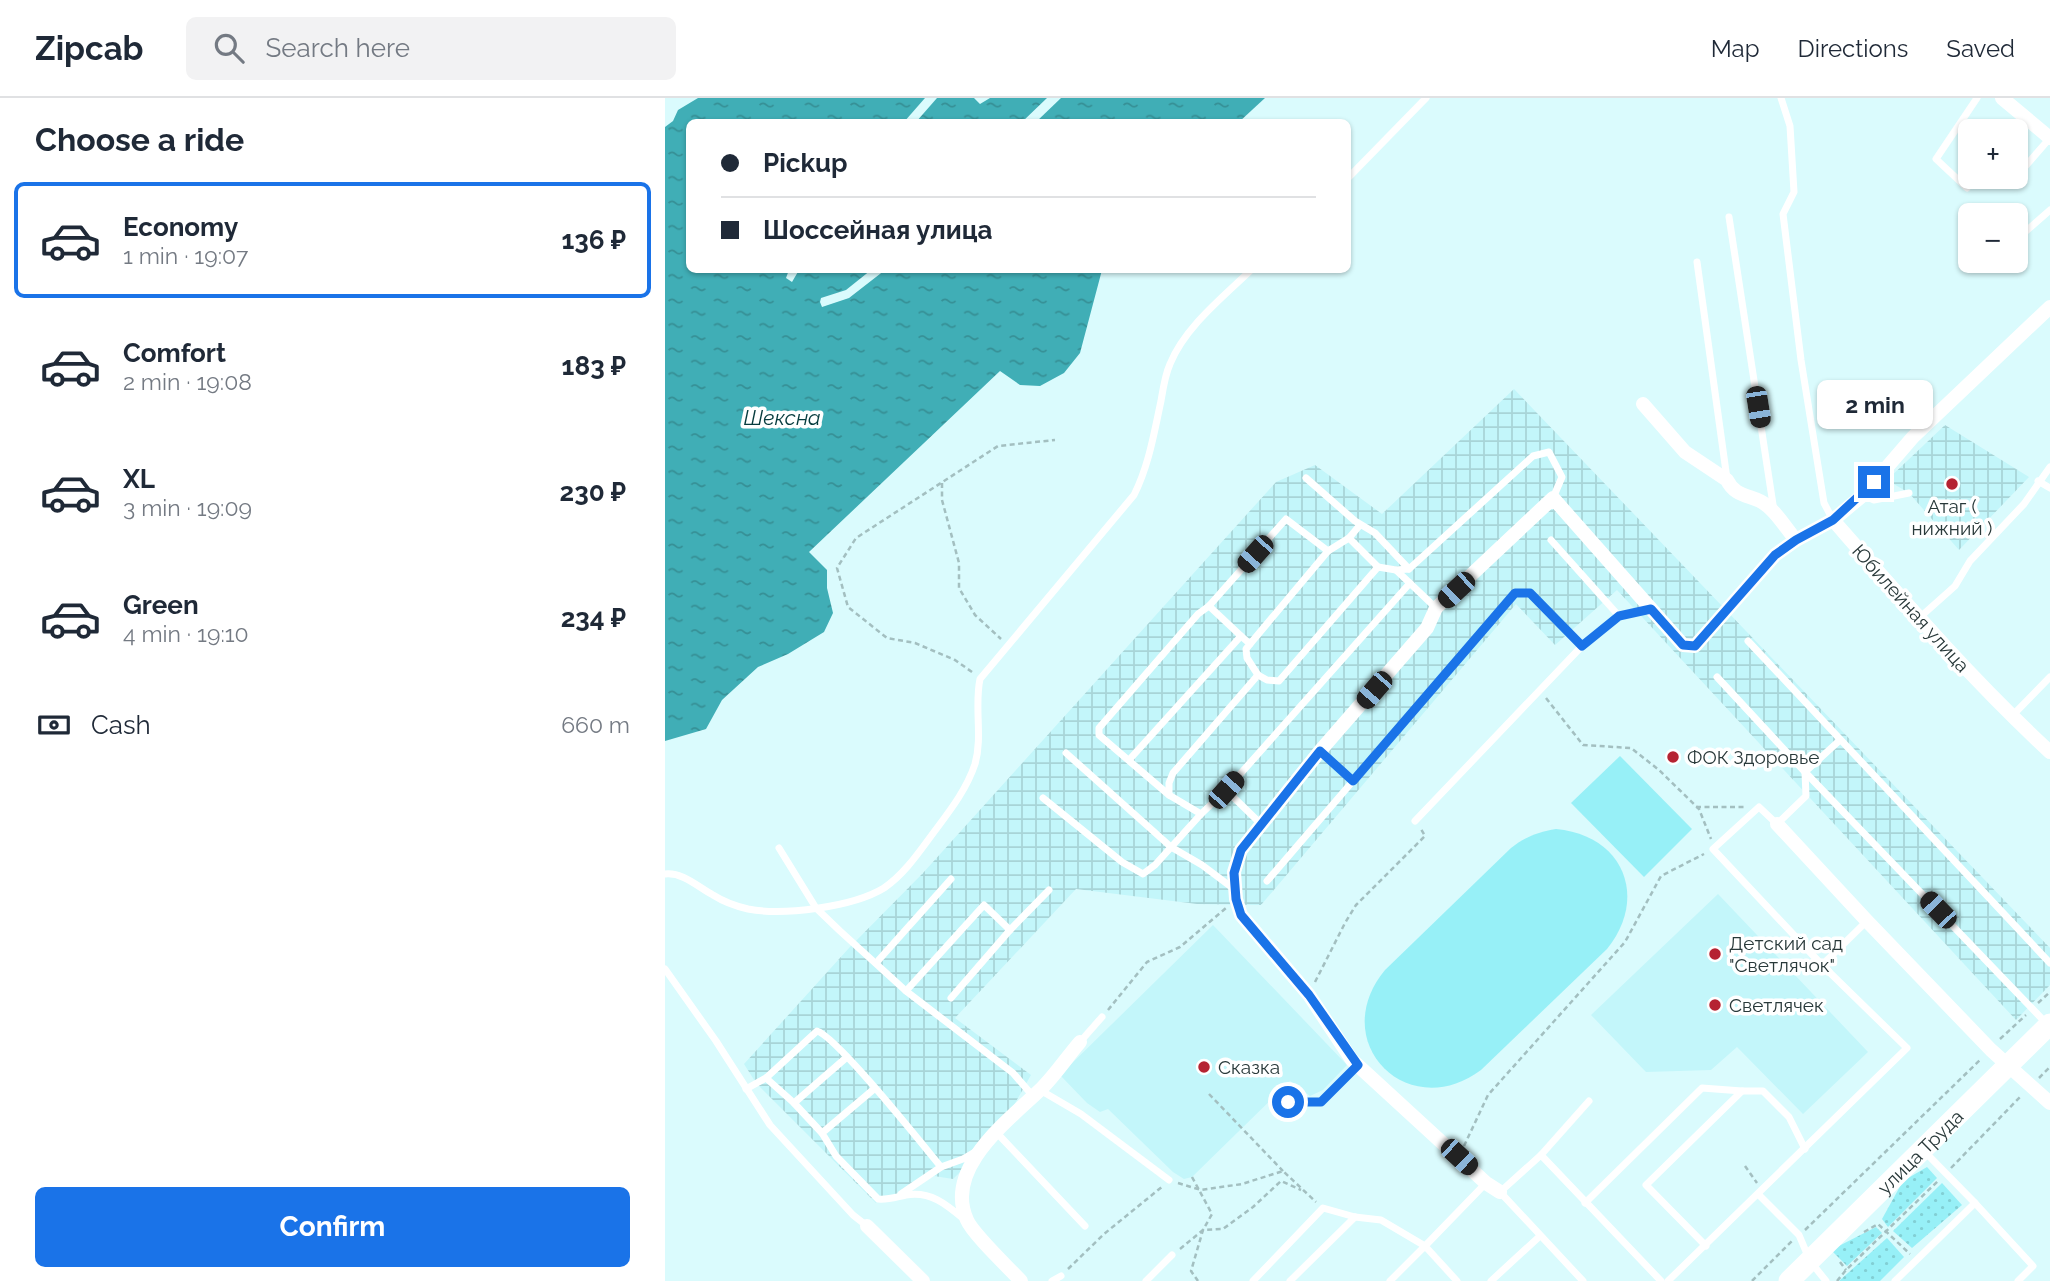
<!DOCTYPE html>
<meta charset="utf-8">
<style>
body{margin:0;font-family:Raleway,sans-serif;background:#f2f2f3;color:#1f2937;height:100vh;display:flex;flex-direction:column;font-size:26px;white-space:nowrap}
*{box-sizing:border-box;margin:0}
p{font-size:23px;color:#747a83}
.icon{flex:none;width:38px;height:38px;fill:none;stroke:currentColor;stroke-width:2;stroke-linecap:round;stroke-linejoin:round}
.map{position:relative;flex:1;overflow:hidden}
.side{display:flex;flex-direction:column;background:#fff;width:665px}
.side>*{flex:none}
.guide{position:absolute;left:21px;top:21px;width:665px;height:154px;border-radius:10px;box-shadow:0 2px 5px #0004;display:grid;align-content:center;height:154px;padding:0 35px;background:#fff}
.buttons{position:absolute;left:1293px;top:21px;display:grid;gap:14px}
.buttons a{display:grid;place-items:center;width:70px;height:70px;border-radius:10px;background:#fff;box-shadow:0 2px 5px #0004;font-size:35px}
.end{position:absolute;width:32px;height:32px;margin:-16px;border:9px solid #1a73e8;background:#fff;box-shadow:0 0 0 4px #fff}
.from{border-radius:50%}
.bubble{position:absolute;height:49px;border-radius:10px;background:#fff;box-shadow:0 2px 5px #0004;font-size:23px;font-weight:700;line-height:49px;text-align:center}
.car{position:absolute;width:21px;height:42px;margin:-21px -10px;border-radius:9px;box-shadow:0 0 5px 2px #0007;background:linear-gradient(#222 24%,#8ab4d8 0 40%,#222 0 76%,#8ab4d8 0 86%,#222 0)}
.guide b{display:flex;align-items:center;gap:24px;height:66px;font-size:26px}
.guide b+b{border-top:2px solid #e0e1e3}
.guide i{width:18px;height:18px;background:#1f2937}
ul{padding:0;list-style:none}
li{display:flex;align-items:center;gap:21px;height:116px;margin:0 14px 10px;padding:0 21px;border:4px solid transparent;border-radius:10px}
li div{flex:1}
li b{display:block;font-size:26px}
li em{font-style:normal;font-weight:700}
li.on{border-color:#1a73e8}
li>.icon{width:63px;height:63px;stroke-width:1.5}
h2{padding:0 35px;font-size:32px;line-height:84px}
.pay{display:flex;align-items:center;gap:18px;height:77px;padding:0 35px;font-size:26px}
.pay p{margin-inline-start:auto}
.cta{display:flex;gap:14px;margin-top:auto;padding:14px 35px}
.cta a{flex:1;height:80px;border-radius:10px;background:#1a73e8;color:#fff;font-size:28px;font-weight:700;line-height:80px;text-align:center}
header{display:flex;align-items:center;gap:42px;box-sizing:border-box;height:98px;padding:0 35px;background:#fff;border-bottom:2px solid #e0e1e3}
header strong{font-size:33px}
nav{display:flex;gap:38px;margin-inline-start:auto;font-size:24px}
.search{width:490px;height:63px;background:#f2f2f3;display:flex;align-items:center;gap:18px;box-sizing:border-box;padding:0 24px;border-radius:10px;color:#747a83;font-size:26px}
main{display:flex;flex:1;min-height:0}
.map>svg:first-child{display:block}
.built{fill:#c3f6fa}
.industrial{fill:url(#industrial-grid)}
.grass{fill:url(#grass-dots)}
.pitch{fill:#97f0f7}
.water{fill:url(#water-ripples)}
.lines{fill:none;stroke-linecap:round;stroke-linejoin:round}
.path{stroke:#a3bfc0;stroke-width:2.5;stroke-dasharray:5 3.5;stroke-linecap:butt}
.lane{stroke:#fff;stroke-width:7}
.street{stroke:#fff;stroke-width:14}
.secondary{stroke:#fff;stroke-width:21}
.route{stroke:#1a73e8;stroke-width:9}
.poi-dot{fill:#b52332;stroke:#fff;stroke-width:2.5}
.labels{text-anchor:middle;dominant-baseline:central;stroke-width:7;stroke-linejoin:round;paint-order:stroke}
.poi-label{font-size:19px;fill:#29393a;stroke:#fff;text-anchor:start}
.street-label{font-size:19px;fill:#29393a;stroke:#fff}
.water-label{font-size:21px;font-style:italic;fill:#063b3e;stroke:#fff}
</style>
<header>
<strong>Zipcab</strong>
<div class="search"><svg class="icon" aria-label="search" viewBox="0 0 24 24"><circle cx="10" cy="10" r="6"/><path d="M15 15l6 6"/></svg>Search here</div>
<nav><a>Map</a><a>Directions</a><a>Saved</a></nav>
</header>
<main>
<section class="side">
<h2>Choose a ride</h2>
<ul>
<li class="on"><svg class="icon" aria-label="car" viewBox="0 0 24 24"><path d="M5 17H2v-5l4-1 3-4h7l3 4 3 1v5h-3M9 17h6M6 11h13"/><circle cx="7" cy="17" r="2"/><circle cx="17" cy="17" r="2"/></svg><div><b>Economy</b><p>1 min · 19:07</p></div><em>136 ₽</em></li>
<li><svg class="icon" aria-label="car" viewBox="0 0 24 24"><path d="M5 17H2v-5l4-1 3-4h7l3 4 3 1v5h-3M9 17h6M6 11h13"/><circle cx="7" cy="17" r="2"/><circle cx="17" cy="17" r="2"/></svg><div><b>Comfort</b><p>2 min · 19:08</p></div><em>183 ₽</em></li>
<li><svg class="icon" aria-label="car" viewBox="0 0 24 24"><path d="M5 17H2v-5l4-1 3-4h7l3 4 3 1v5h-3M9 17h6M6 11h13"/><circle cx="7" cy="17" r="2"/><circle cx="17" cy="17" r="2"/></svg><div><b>XL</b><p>3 min · 19:09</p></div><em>230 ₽</em></li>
<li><svg class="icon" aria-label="car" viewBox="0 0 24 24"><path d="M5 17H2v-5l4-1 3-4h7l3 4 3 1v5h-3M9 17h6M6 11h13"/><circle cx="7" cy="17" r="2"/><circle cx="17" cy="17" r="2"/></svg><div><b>Green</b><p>4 min · 19:10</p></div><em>234 ₽</em></li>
</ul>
<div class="pay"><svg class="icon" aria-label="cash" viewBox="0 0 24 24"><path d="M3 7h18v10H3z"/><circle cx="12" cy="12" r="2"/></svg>Cash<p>660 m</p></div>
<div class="cta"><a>Confirm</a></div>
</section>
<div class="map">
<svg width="1385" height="1183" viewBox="0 0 1385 1183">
<defs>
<pattern id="industrial-grid" width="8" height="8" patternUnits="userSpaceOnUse" patternTransform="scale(1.75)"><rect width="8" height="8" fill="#c3f6fa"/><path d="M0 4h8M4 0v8" fill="none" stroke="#a8d4d7"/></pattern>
<pattern id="grass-dots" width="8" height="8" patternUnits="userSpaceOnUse" patternTransform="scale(1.75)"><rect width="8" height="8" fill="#97f0f7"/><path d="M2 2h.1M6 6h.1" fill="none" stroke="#82cfd4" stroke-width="1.8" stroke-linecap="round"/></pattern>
<pattern id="water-ripples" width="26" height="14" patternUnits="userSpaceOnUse" patternTransform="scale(1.75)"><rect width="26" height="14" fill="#40aeb6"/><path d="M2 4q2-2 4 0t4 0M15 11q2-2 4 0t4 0" fill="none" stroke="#368f95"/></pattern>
</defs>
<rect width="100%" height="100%" fill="#dafbfd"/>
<g class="built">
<path d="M1053,796L1203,954L1138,1016L1072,949L1046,972L981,974L926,917Z"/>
<path d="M548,827L682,967L658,992L645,998L625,983L527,1079L519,1081L508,1074L443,1011L435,1014L422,1005L395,977Z"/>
</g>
<g class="industrial">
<path d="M849,291L1385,850V887L1351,922L952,492L890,547L851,506L596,807L532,806L411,791L290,920L366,977L331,1039L288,1081L269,1078L232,1098L213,1101L211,1105L91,985L79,966L184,850L258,775L611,384L650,367L717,416Z"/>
<path d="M1280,327L1364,379L1294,452L1244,395L1222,382Z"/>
</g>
<g class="grass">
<path d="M1262,1069L1272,1080L1223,1129L1217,1121L1238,1083Z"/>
<path d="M1277,1085L1297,1107L1247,1150L1228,1133Z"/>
<path d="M1211,1129L1217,1135L1182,1168L1166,1152Z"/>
<path d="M1222,1140L1239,1159L1215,1183H1174Z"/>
</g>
<g class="pitch">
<path d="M955,658L1027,731L979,779L906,705Z"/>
<path d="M891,731C958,737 984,799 942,851L816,972C742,1027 661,943 720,872L846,750C860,739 873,734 891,731Z"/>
</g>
<g class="water">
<path d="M33,0H260L239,24H24V172H124L121,180L127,184L134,172H206L181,192L156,200L155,204L157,209L184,200L220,172H437L415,255L399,275L375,288L355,287L335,273L144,454L162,472V490L168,515L159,534L123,556L93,569L57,602L41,631L0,643V29L8,23L13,12Z"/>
<path d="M272,0H309L315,6L325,0H382L357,24H251Z"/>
<path d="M396,0H600L574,24H371Z"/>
</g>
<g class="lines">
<g class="path">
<path d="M277,385V402L294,465V490L310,517L336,541"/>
<path d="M307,574L290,562L250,545L222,540L183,509L172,470L191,440L333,348L390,342"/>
<path d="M881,600L918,647L966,650L994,672L1034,711L1046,741"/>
<path d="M1031,709H1080"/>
<path d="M650,884L680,825L691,807L760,738L756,731"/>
<path d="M1373,905L1385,894"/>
<path d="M443,912L482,864L515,849L561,810"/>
<path d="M1335,941L1361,917"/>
<path d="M1374,980L1385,969"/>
<path d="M544,996L618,1073"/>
<path d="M799,1048L823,997L960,844L996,778L1039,756"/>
<path d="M1080,1068L1092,1085"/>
<path d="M1286,1070L1357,997"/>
<path d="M527,1079L547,1116L538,1132L526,1173L533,1183"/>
<path d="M513,1085L536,1092L577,1086L618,1073L651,1104"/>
<path d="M1140,1132L1316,961"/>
<path d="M1199,1134L1213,1126L1245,1156"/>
<path d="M515,1151L538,1132L558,1131L588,1109L616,1083L636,1092"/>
<path d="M1175,1164L1181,1172"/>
<path d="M403,1171L439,1136L498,1088"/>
<path d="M1087,1183L1127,1143"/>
<path d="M1172,1183L1181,1172L1274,1082"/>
</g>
<g class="lane">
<path d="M1116,0L1125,28L1129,94L1118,116L1136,262L1159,405L1168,422"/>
<path d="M1351,79L1385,40"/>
<path d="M682,81L761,0"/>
<path d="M1302,90L1271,61L1312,0"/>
<path d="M1064,119L1109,413"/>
<path d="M1351,142L1385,112"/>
<path d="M1032,164L1062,381"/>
<path d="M1325,165L1328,163"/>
<path d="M641,380L690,423L710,435L744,471"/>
<path d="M1373,383L1385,390"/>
<path d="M1198,397L1209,402L1244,395"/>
<path d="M695,427L684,440L713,469"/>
<path d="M886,442L954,518"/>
<path d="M771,510L731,472L744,471L868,358L884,354L897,379L888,400"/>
<path d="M1253,521L1290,488L1305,463L1359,406L1385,369"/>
<path d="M576,538L585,546L581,551L582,560L593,577"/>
<path d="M1083,543L1385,865"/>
<path d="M585,546L663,453"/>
<path d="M1052,579L1140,674L1381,925"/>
<path d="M1346,619L1385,579"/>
<path d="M655,653L688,683L850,495H865L917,548"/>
<path d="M401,655L506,749L537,767L569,791"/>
<path d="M464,662L576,538L544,508"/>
<path d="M504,697L434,637V630L533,516L544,508L621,421L663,453L684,440"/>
<path d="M378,700L457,764L478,776L490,767L536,716L504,697V685L508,675L593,577L602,582L614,583L713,469L731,472"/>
<path d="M536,716L561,692"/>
<path d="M750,723L917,548L954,518L986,511"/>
<path d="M597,727L561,692L745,485"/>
<path d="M114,750L151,810L175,833L241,893L348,975L367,997"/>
<path d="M0,776C18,774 33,789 48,797C59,804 70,808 83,811C118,818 188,809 219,790C241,775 256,751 272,730C287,710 302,690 310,666C318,638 309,609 315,581L469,397C484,367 489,335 496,303C498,291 500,277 505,266C520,229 558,199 586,172"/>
<path d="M602,783L688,683"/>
<path d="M345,832L384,792"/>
<path d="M211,865L286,781"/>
<path d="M1157,867L1202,823"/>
<path d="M0,871L51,943L105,1027L188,1117L202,1128"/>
<path d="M241,893L319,807L345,832L286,900"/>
<path d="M415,944L437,919"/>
<path d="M101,980L129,1005L157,1035L171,1058L213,1101C223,1102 231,1099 241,1097C266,1093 281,1106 300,1122"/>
<path d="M81,991L101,980L152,933C172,939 257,1046 276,1069L298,1061L310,1054"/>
<path d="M375,992L416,1016L504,1082"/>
<path d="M618,1000L623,1004H656L692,967"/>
<path d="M129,1005L182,959"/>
<path d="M331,1034L420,1128"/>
<path d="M157,1035L209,991"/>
<path d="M876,1057L924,1003"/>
<path d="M236,1096L276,1069"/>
<path d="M1094,1097L1134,1137L1145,1163L1161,1183"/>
<path d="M920,1105L1037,990L1077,993"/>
<path d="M1310,1105L1368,1168L1353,1183"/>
<path d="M1041,1148L981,1087L1077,993H1098L1124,1019L1140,1051"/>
<path d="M387,1183L396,1178"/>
<path d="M481,1183L507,1157"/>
<path d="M588,1183L658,1110L690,1119L716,1122L760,1148L821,1085"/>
<path d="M625,1183L690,1119"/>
<path d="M725,1183L760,1148L792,1183"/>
<path d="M826,1183L875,1138"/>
<path d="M918,1183L835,1094L876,1057L996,1183"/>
<path d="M1003,1183L1242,950L1157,867L1048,751L1094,709L1112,726L1141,698L1140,674L1175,642"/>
<path d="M1230,1183L1310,1105L1259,1053"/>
</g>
<g class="street">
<path d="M1337,0L1385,40"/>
<path d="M978,306L1020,354L1062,382C1069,397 1082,397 1095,403C1109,410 1120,429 1131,442L1168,422L1198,397L1248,339L1385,209"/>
<path d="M1168,422C1238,502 1307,582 1385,654"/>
<path d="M1112,726L1202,823L1326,952L1385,1005"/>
<path d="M835,1094L821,1085L687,962L644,897L576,817L571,801L569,774L576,752L655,653L762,530L771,510L888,400L1018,547L1030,548L1110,457L1131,442"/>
<path d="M202,1128L258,1183"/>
<path d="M356,1183C343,1169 308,1136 302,1122C278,1070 344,1022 377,990C391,976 402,959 415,944"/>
</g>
<path class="secondary" id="s1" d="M1124,1183L1385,926"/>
</g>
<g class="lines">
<path class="route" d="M623,1004H656L693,967L644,897L576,817L571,801L569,775L576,752L655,653L688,683L850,495H865L917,548L954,518L986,511L1018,547L1030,548L1110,457L1131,442L1168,422L1209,384"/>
</g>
<g class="poi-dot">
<circle cx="1287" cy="386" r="7"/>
<circle cx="1008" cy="659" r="7"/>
<circle cx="1050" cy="856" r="7"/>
<circle cx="1050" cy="907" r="7"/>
<circle cx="539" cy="969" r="7"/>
</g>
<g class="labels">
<g class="poi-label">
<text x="1287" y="408" text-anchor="middle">Атаг (<tspan x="1287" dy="22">нижний )</tspan></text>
<text x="1022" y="659">ФОК Здоровье</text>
<text x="1064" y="845">Детский сад<tspan x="1064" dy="22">"Светлячок"</tspan></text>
<text x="1064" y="907">Светлячек</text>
<text x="553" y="969">Сказка</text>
</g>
<g class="street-label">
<text transform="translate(1246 510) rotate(48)">Юбилейная улица</text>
<text stroke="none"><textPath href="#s1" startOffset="184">улица Труда</textPath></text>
</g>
<g class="water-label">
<text x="117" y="319">Шексна</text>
</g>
</g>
</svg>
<div class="buttons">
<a>+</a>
<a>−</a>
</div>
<i class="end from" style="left:623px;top:1004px"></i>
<i class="end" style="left:1209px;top:384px"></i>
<div class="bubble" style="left:1152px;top:282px;width:116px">2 min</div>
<i class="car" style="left:1093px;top:309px;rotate:171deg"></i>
<i class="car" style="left:590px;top:456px;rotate:222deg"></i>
<i class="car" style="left:791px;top:492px;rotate:227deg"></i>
<i class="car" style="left:709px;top:592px;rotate:221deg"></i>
<i class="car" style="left:561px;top:692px;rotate:42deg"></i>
<i class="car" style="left:1273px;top:812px;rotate:316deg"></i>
<i class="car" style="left:794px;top:1059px;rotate:133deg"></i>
<div class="guide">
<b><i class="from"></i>Pickup</b>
<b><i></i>Шоссейная улица</b>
</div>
</div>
</main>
